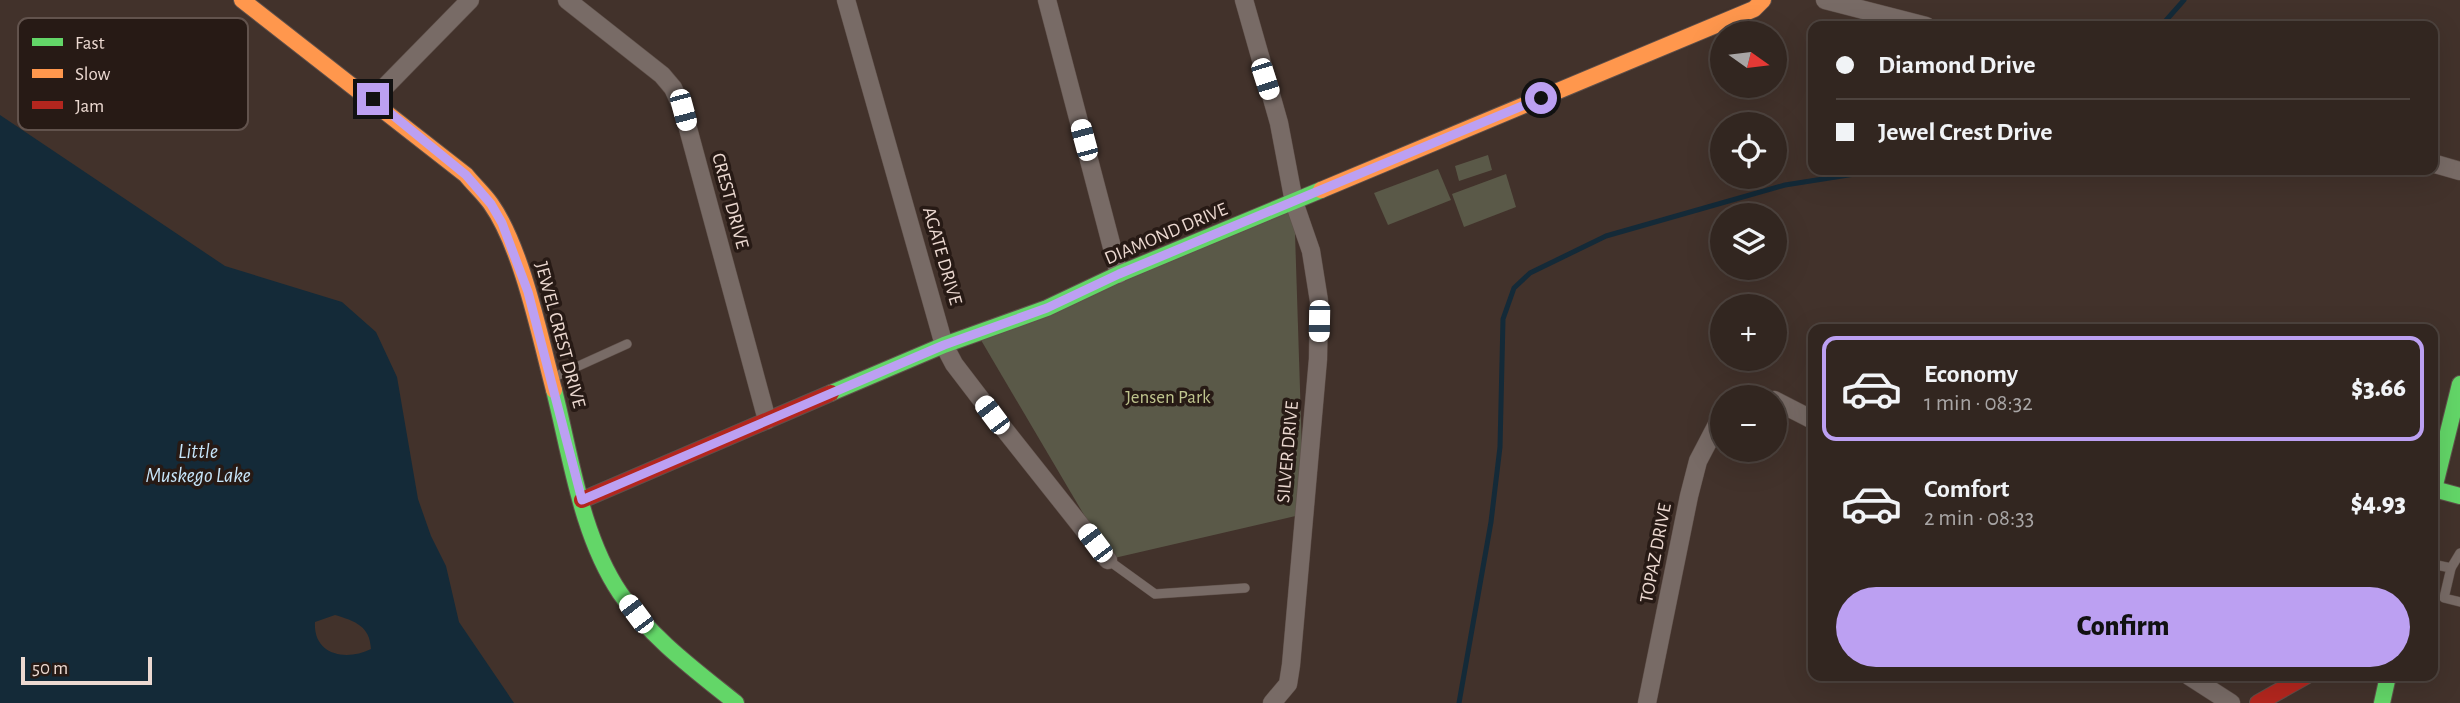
<!DOCTYPE html>
<meta charset="utf-8">
<style>
body{margin:0;font-family:"Alegreya Sans",sans-serif;background:#3d322d;color:#f1f3f6;height:100vh;display:flex;flex-direction:column;font-size:26px;white-space:nowrap}
*{box-sizing:border-box;margin:0}
p{font-size:23px;color:#a8a5a5}
.icon{flex:none;width:38px;height:38px;fill:none;stroke:currentColor;stroke-width:2;stroke-linecap:round;stroke-linejoin:round}
.map{position:relative;flex:1;overflow:hidden}
.details{position:absolute;left:1808px;top:324px;width:630px;height:357px;display:flex;flex-direction:column;background:#322620;border-radius:14px;box-shadow:0 7px 28px #0002,0 0 0 2px #4d433e}
.details>*{flex:none}
.banner{position:absolute;left:1808px;top:21px;width:630px;height:154px;border-radius:14px;box-shadow:0 7px 28px #0002,0 0 0 2px #4d433e;display:grid;align-content:center;height:154px;padding:0 28px;background:#322620}
.needle{width:46px;rotate:104deg}
.controls{position:absolute;left:1710px;top:21px;display:grid;gap:14px}
.controls a{display:grid;place-items:center;width:77px;height:77px;border-radius:50%;background:#322620;box-shadow:0 7px 28px #0002,0 0 0 2px #4d433e;font-size:35px}
.scale{position:absolute;left:21px;bottom:18px;width:131px;box-sizing:border-box;padding-left:7px;border:4px solid #ecd9d1;border-top:0;font-size:19px;line-height:24px;white-space:nowrap;color:#ecd9d1;-webkit-text-stroke:5px #271a15;paint-order:stroke}
.end{position:absolute;width:32px;height:32px;margin:-16px;border:9px solid #bca0f2;background:#111;box-shadow:0 0 0 4px #111}
.from{border-radius:50%}
.car{position:absolute;width:21px;height:42px;margin:-21px -10px;border-radius:9px;box-shadow:0 0 5px 2px #0007;background:linear-gradient(#fff 24%,#345 0 40%,#fff 0 76%,#345 0 86%,#fff 0)}
.banner b{display:flex;align-items:center;gap:24px;height:66px;font-size:26px}
.banner b+b{border-top:2px solid #4d433e}
.banner i{width:18px;height:18px;background:#f1f3f6}
ul{padding:12px 0 0;list-style:none}
li{display:flex;align-items:center;gap:21px;height:105px;margin:0 14px 10px;padding:0 14px;border:4px solid transparent;border-radius:14px}
li div{flex:1}
li b{display:block;font-size:26px}
li em{font-style:normal;font-weight:800}
li.on{border-color:#bca0f2}
li>.icon{width:63px;height:63px;stroke-width:1.5}
.primary-button{display:flex;gap:14px;margin-top:auto;padding:14px 28px}
.primary-button a{flex:1;height:80px;border-radius:42px;background:#bca0f2;color:#111;font-size:28px;font-weight:800;line-height:80px;text-align:center}
.map>svg:first-child{display:block}
.green{fill:#5a5948}
.water{fill:#142a38;fill-rule:evenodd}
.lines{fill:none;stroke-linecap:round;stroke-linejoin:round}
.stream{stroke:#142a38;stroke-width:5}
.lane-casing{stroke:#5f504a;stroke-width:10}
.street-casing{stroke:#5f504a;stroke-width:19}
.fast-casing{stroke:#5f504a;stroke-width:18}
.slow-casing{stroke:#5f504a;stroke-width:18}
.jam-casing{stroke:#5f504a;stroke-width:18}
.lane{stroke:#786b66;stroke-width:9}
.street{stroke:#786b66;stroke-width:18}
.fast{stroke:#63d668;stroke-width:16}
.slow{stroke:#ff974d;stroke-width:16}
.jam{stroke:#b3261e;stroke-width:16}
.route{stroke:#bca0f2;stroke-width:9}
.labels{text-anchor:middle;dominant-baseline:central;stroke-width:7;stroke-linejoin:round;paint-order:stroke}
.street-label{font-size:19px;fill:#ecd9d1;stroke:#271a15}
.park-label{font-size:19px;fill:#c0c58e;stroke:#271a15}
.water-label{font-size:21px;font-style:italic;fill:#c7e6fb;stroke:#271a15}
.key{fill:#271a15;stroke:#62534d;stroke-width:2}
.key-label{font-size:19px;fill:#ecd9d1}
</style>
<div class="map">
<svg width="2460" height="703" viewBox="0 0 2460 703">
<rect width="100%" height="100%" fill="#42322b"/>
<g class="green">
<path d="M1488,155L1492,170L1459,181L1455,166Z"/>
<path d="M1438,169L1451,200L1388,225L1374,193Z"/>
<path d="M1506,174L1516,207L1464,227L1452,194Z"/>
<path d="M1294,202L1304,514L1110,559L978,335Z"/>
</g>
<path class="water" d="M0,115L225,266L342,302L376,332L397,377L418,499L431,536L446,566L459,622L514,703H0ZM335,615C355,621 370,626 371,649C347,661 313,656 315,622Z"/>
<g class="lines">
<g class="stream">
<path d="M2161,26L2184,0"/>
<path d="M1459,703L1491,522L1500,447L1503,319L1514,288L1530,273L1606,236L1785,185L1880,170"/>
</g>
<g class="lane-casing">
<g id="lane">
<path d="M552,378L627,344"/>
<path d="M1108,560L1155,594L1245,588"/>
<path d="M2432,564L2451,568L2460,553"/>
<path d="M2451,568L2444,598L2460,602"/>
</g>
</g>
<g class="street-casing">
<g id="street">
<path d="M567,0L662,75L673,88L683,110L767,420"/>
<path d="M846,0L944,345L954,364L993,415L1108,560"/>
<path d="M1047,0L1119,274"/>
<path d="M1244,0L1279,123L1294,202L1311,251L1319,301L1318,359L1291,665L1288,684L1272,703"/>
<path d="M1825,0L1926,26"/>
<path d="M373,99L470,0"/>
<path d="M2432,163L2460,171"/>
<path d="M1753,397H1757"/>
<path d="M1774,400L1813,420"/>
<path d="M2189,676L2231,703"/>
<path d="M1647,703L1689,496L1698,461L1722,415"/>
</g>
</g>
<g class="fast-casing">
<g id="fast">
<path d="M554,390C571,457 581,535 620,593C650,637 695,670 736,703"/>
<path d="M831,393L944,345L1047,308L1119,274L1321,190"/>
<path d="M2434,489L2460,496"/>
<path d="M2432,497L2460,384"/>
<path d="M2382,703L2388,676"/>
</g>
</g>
<g class="slow-casing">
<g id="slow">
<path d="M242,0L466,175C474,185 484,194 491,204C522,248 540,337 554,390"/>
<path d="M1321,190L1754,9L1763,0"/>
</g>
</g>
<g class="jam-casing">
<g id="jam">
<path d="M582,500L831,393"/>
<path d="M2258,703L2306,676"/>
</g>
</g>
<use href="#lane" class="lane"/>
<use href="#street" class="street"/>
<use href="#fast" class="fast"/>
<use href="#slow" class="slow"/>
<use href="#jam" class="jam"/>
</g>
<g class="lines">
<path class="route" d="M373,99L466,175L491,204L502,223L528,292L582,500L944,345L1047,308L1119,274L1541,98"/>
</g>
<g class="labels">
<g class="street-label">
<text transform="translate(730 201) rotate(75)">CREST DRIVE</text>
<text transform="translate(1166 234) rotate(-23)">DIAMOND DRIVE</text>
<text transform="translate(942 256) rotate(74)">AGATE DRIVE</text>
<text transform="translate(560 335) rotate(75)">JEWEL CREST DRIVE</text>
<text transform="translate(1288 452) rotate(-85)">SILVER DRIVE</text>
<text transform="translate(1656 553) rotate(-79)">TOPAZ DRIVE</text>
</g>
<g class="park-label">
<text x="1168" y="397">Jensen Park</text>
</g>
<g class="water-label">
<text x="198" y="451">Little<tspan x="198" dy="24">Muskego Lake</tspan></text>
</g>
</g>
<rect x="18" y="18" width="230" height="112" rx="10" class="key"/>
<rect x="32" y="38" width="31" height="8" fill="#63d668"/>
<rect x="32" y="69" width="31" height="9" fill="#ff974d"/>
<rect x="32" y="101" width="31" height="8" fill="#b3261e"/>
<g class="key-label">
<text x="75" y="49">Fast</text>
<text x="75" y="80">Slow</text>
<text x="75" y="112">Jam</text>
</g>
</svg>
<div class="controls">
<a><svg class="needle" viewBox="-14 -14 28 28"><path d="M0-13l5 13h-10z" fill="#e53935"/><path d="M0 13l5-13h-10z" fill="#a8a5a5"/></svg></a>
<a><svg class="icon" aria-label="locate" viewBox="0 0 24 24"><circle cx="12" cy="12" r="6"/><path d="M12 2v4M12 18v4M2 12h4M18 12h4"/></svg></a>
<a><svg class="icon" aria-label="layers" viewBox="0 0 24 24"><path d="M12 4l9 5-9 5-9-5zM3 14l9 5 9-5"/></svg></a>
<a>+</a>
<a>−</a>
</div>
<div class="scale">50 m</div>
<i class="end from" style="left:1541px;top:98px"></i>
<i class="end" style="left:373px;top:99px"></i>
<i class="car" style="left:1265px;top:79px;rotate:162deg"></i>
<i class="car" style="left:683px;top:110px;rotate:165deg"></i>
<i class="car" style="left:1084px;top:140px;rotate:345deg"></i>
<i class="car" style="left:1319px;top:321px;rotate:181deg"></i>
<i class="car" style="left:992px;top:415px;rotate:323deg"></i>
<i class="car" style="left:1095px;top:543px;rotate:323deg"></i>
<i class="car" style="left:636px;top:614px;rotate:323deg"></i>
<div class="banner">
<b><i class="from"></i>Diamond Drive</b>
<b><i></i>Jewel Crest Drive</b>
</div>
<section class="details">
<ul>
<li class="on"><svg class="icon" aria-label="car" viewBox="0 0 24 24"><path d="M5 17H2v-5l4-1 3-4h7l3 4 3 1v5h-3M9 17h6M6 11h13"/><circle cx="7" cy="17" r="2"/><circle cx="17" cy="17" r="2"/></svg><div><b>Economy</b><p>1 min · 08:32</p></div><em>$3.66</em></li>
<li><svg class="icon" aria-label="car" viewBox="0 0 24 24"><path d="M5 17H2v-5l4-1 3-4h7l3 4 3 1v5h-3M9 17h6M6 11h13"/><circle cx="7" cy="17" r="2"/><circle cx="17" cy="17" r="2"/></svg><div><b>Comfort</b><p>2 min · 08:33</p></div><em>$4.93</em></li>
</ul>
<div class="primary-button"><a>Confirm</a></div>
</section>
</div>
